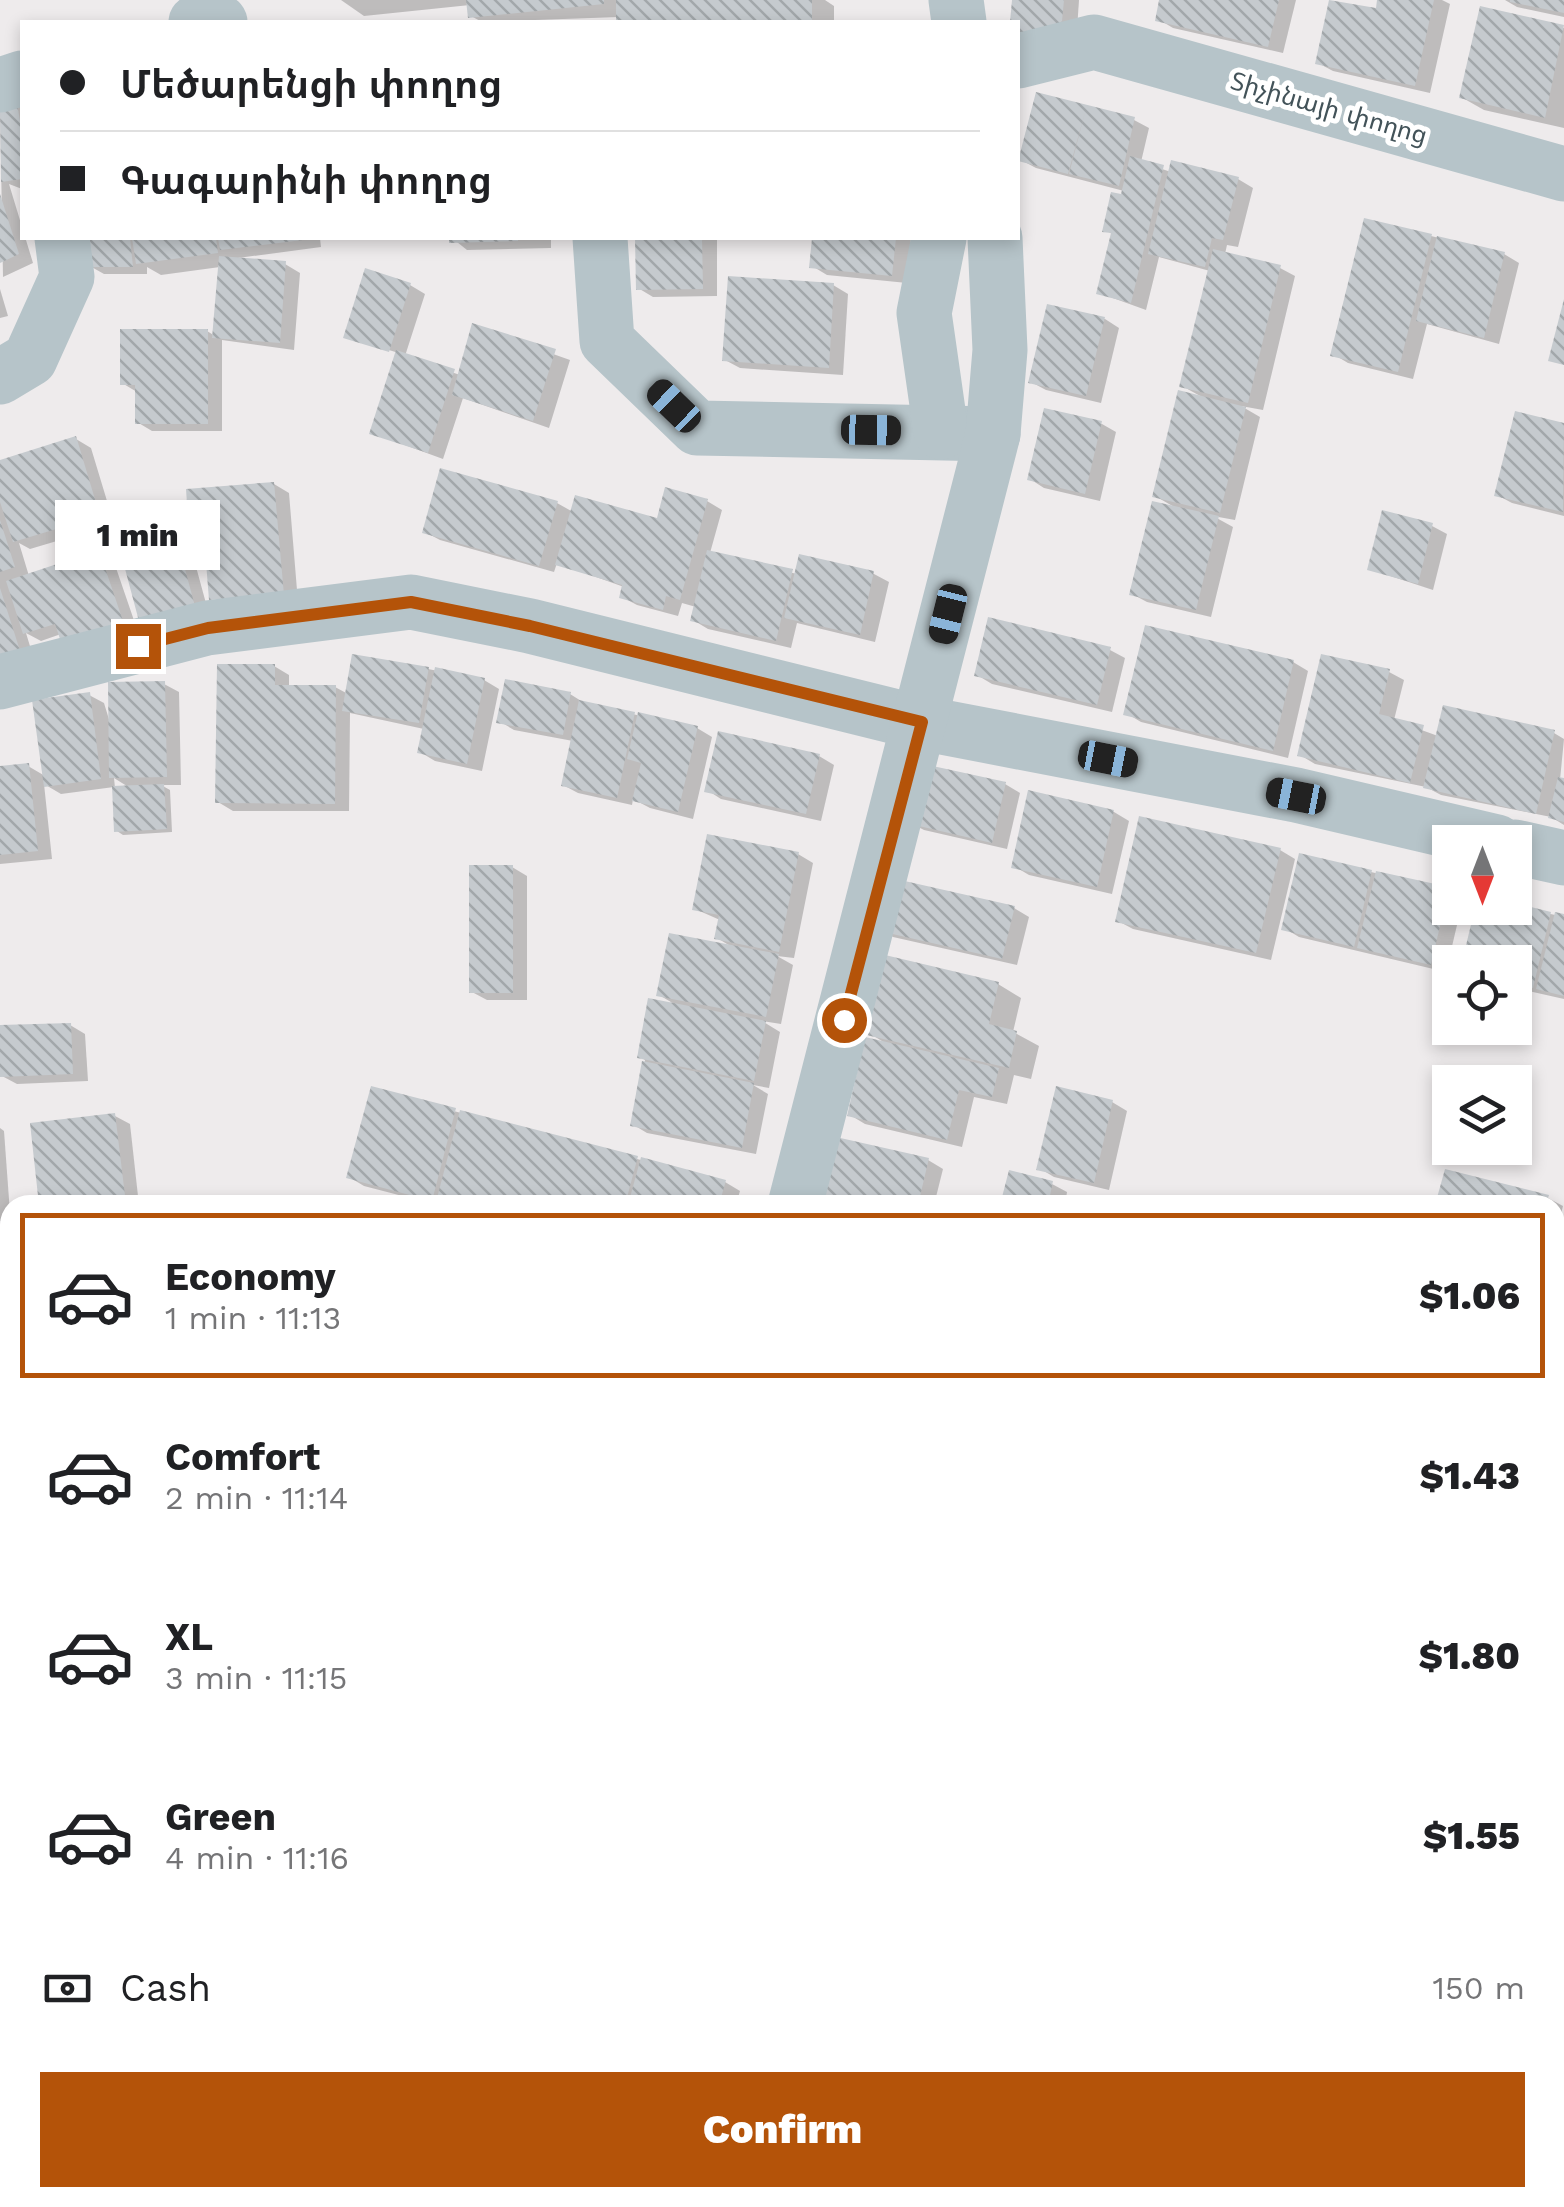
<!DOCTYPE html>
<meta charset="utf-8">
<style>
body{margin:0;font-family:"Work Sans","Noto Sans Armenian",sans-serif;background:#f6f6f6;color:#202124;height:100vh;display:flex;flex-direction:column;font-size:38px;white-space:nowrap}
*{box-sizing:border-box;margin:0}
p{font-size:32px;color:#757577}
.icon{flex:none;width:55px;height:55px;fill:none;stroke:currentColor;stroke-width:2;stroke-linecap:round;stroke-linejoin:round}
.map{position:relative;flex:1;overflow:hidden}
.panel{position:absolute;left:0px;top:1195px;width:1565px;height:1012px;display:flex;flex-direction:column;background:#fff;border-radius:30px 30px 0 0;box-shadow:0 5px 15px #0003}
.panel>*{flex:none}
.banner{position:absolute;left:20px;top:20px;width:1000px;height:220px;border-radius:0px;box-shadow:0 5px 15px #0003;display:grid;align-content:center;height:220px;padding:0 40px;background:#fff}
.needle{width:65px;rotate:180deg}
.controls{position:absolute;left:1432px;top:825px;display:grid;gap:20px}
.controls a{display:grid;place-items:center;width:100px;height:100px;border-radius:0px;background:#fff;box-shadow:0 5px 15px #0003;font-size:50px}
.end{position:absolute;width:45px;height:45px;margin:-22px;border:12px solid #b45309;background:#fff;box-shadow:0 0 0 5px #fff}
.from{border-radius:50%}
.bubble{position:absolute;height:70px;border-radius:0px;background:#fff;box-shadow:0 5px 15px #0003;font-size:32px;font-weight:800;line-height:70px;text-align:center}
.car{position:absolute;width:30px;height:60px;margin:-30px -15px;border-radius:12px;box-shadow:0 0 8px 2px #0007;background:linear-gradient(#222 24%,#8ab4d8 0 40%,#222 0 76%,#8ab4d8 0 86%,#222 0)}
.banner b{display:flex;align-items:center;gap:35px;height:95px;font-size:38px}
.banner b+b{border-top:2px solid #e0e0e0}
.banner i{width:25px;height:25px;background:#202124}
ul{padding:18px 0 0;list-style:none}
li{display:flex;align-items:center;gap:30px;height:165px;margin:0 20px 15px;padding:0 20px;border:5px solid transparent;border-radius:0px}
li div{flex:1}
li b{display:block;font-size:38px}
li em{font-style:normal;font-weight:800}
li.active{border-color:#b45309}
li>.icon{width:90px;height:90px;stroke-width:1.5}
.pay{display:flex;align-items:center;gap:25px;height:110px;padding:0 40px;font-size:38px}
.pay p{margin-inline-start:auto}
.action{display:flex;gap:20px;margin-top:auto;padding:20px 40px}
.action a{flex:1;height:115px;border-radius:0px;background:#b45309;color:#fff;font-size:40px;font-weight:800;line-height:115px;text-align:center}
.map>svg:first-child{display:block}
.shadow{fill:#0003;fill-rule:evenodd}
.building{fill:url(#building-back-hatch)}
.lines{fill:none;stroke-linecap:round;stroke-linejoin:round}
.minor{stroke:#b6c4c9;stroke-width:55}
.route{stroke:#b45309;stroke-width:12}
.labels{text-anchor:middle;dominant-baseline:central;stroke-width:10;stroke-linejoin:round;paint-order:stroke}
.street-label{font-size:25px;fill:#435359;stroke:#fff}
</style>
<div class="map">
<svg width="1564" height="2207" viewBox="0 0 1564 2207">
<defs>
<pattern id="building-back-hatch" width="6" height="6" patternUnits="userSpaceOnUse" patternTransform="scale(2.5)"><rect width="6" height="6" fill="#c5cace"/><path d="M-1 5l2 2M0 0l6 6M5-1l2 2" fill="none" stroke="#a2a7aa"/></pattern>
</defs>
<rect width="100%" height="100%" fill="#eeebec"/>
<g class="shadow">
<path d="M341,0H825L834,6V22H619V17L482,22L471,16L470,5L364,16Z"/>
<path d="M1015,0H1079L1077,30L1018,41Z"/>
<path d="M1162,0H1296L1283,53L1173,28L1158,19Z"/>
<path d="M1380,0H1442L1450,4L1430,93L1333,71L1318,63L1377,11Z"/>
<path d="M1505,0H1564V17L1517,7Z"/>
<path d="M1481,9L1564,28V128L1484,110L1461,97Z"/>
<path d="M1038,95L1134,120L1149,128L1141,162L1171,172L1238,179L1253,188L1238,247L1227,245L1225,254L1280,268L1295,276L1263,410L1241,406L1260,417L1235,520L1213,516L1233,527L1211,617L1147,602L1132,594L1176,508L1155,496L1202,397L1182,386L1210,271L1159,257L1146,310L1099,293L1114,235L1105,230L1124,191L1036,168L1021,160Z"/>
<path d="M0,104L22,105V189L9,184L33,263L3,277Z"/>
<path d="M1431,236L1504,254L1519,263L1499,344L1427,324L1413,379L1348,363L1333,354Z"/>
<path d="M84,238H320L321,247L238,258L285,264L300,273L294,350L222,340V431H152L137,422V392L122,383L207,331L215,336L220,267L161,275L147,267V274H104L88,265Z"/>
<path d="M452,238H551V248L467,250Z"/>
<path d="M638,238H717V296L653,297L638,288Z"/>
<path d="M815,238H911L907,283L827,275L812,266Z"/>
<path d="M410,285L425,294L405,356L460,375L474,326L570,360L549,428L463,398L443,459L372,433L402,354L346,337Z"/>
<path d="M833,285L848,294L843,375L740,368L725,360Z"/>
<path d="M0,289L8,316L0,318Z"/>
<path d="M1049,307L1105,319L1119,328L1101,403L1046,390L1031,382Z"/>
<path d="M1046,411L1102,424L1116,432L1100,501L1044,488L1030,479Z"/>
<path d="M1517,414L1564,426V516L1512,503L1497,495Z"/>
<path d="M76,439L91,448L114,524L30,549L19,543L29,576L99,553L114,562L139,635L61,634L41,641L26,633L36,666L0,676V463Z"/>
<path d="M274,484L289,493L298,602L195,563L210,618L157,632L174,531L192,541Z"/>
<path d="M707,501L722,510L710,553L797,574L801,557L874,574L889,582L875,642L797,623L791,648L708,629L693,620L696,607L682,603L678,616L637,605L622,597L624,587L557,563L554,572L440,540L425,532L557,503L573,512L658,521Z"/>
<path d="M1432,526L1447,534L1433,590L1369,569Z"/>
<path d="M1110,650L1125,658L1112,712L992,684L977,675Z"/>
<path d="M1293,662L1308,671L1288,758L1141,722L1126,713Z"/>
<path d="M274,666L289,675V687H335L348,694L428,669L484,680L499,689L482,771L435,761L420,752L424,729L350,713L349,811H233L218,802Z"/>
<path d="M1389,672L1404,680L1394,720L1438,736L1554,733L1564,739L1560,780L1564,781V825L1551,817L1441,795L1426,787L1315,764L1300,755Z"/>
<path d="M164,684L179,692L181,785H161L170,790L172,832L123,835L117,831L114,787L61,794L44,784L52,859L0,864V769L28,766L45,776L89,695L104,703L111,726ZM114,778L130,788H115Z"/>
<path d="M570,694L586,704L697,728L712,737L693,819L650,808L633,799L632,805L578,793L563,785L573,741L514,730L499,721Z"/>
<path d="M819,756L834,765L821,821L721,799L707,790Z"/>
<path d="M1005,784L1020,793L1007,849L924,830L909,822Z"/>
<path d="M1030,793L1114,812L1129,821L1112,894L1029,875L1014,866Z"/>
<path d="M1280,850L1295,859L1271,960L1133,929L1118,921Z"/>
<path d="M798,854L813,863L794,958L777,956L793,965L781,1024L762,1021L780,1032L769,1088L753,1085L768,1094L756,1154L647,1133L632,1124L645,1060L640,1057L676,1005L659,995L732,947L717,938L720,920L695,909Z"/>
<path d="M512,867L527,876V1000H487L472,992Z"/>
<path d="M1371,872L1450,891V908H1461L1446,972L1299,937L1284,928Z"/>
<path d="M1515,906L1564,917V999L1515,988V962H1465L1477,908Z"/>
<path d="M1014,908L1029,917L1017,965L893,937L878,928Z"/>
<path d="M998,984L1021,998L1013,1032L1039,1046L1031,1079L1014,1075L1007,1104L974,1097L962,1147L865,1124L850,1115L885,1043L869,1033Z"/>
<path d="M70,1025L85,1034L88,1081L17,1084L2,1076Z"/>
<path d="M373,1090L725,1182L740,1191L736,1205H437L364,1186L349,1177Z"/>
<path d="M1112,1102L1127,1111L1109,1190L1054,1177L1039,1168Z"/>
<path d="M115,1116L130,1124L139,1205H42L33,1125Z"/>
<path d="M0,1128L4,1131L10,1213V1220L0,1221Z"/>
<path d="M928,1160L943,1169L934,1205H823Z"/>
<path d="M1052,1184L1067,1192L1065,1205H1003Z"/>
<path d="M1548,1198L1563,1206L1555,1237V1205H1438Z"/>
<path d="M1555,1449L1562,1453L1555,1477Z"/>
<path d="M1555,1623L1564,1629V1674L1558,1684Z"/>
<path d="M0,1873L7,1877L10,1904L9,1962H0Z"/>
<path d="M10,2139V2198H115L111,2207H0V2151Z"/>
<path d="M184,2198H288L284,2207H180Z"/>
<path d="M1080,2198H1184L1190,2207H1073L1070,2204Z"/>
<path d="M1316,2198H1432L1438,2207H1322Z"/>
</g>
<g class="building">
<path d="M466,0H604V4L468,18Z"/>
<rect x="616" y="0" width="196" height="22"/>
<path d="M1012,0H1064L1062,21L1037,40L1018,39V22H1010Z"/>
<path d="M1159,0H1279L1268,47L1155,21Z"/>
<path d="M1329,0L1376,8L1377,0H1434L1415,86L1315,64Z"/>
<path d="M1510,0H1564V13L1510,2Z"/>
<path d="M1480,6L1564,25L1545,118L1459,98Z"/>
<path d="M1036,92L1135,117L1119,186L1069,174L1085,112L1068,174L1018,161Z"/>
<path d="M16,98L22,132V179L1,182L0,101Z"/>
<path d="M1130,156L1164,165L1131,303L1096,294L1111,233L1102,232L1111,192L1121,194Z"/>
<path d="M1171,160L1239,177L1223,240L1212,238L1205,267L1148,254Z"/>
<path d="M0,194L19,254L0,263Z"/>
<path d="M1364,218L1432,234L1398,372L1330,356Z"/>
<path d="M1437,236L1505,252L1484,338L1416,321Z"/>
<path d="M82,238H130L133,267H86Z"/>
<path d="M132,238H216L218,253L136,264Z"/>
<path d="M218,238H303V240L220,250Z"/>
<path d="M449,238H518V241L449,243Z"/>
<path d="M635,238H702L703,289L636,290Z"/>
<path d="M812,238H896L892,276L809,268Z"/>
<path d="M1213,249L1281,265L1248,403L1179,387Z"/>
<path d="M219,256L286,261L280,343L212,338Z"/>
<path d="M365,268L411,283L389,352L343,338Z"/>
<path d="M728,276L834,283L829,368L722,361Z"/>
<path d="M1564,299V365L1548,361Z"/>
<path d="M1047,304L1105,317L1086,396L1028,383Z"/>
<path d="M472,323L556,349L533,421L452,395Z"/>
<path d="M120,329H208V424H135V385H120Z"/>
<path d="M396,350L455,369L428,453L369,434Z"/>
<path d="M1178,390L1246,407L1220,513L1152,497Z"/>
<path d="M1044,408L1102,421L1085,494L1027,480Z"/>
<path d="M1515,411L1564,423L1563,512L1494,496Z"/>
<path d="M76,436L100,516L13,542L0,502V460Z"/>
<path d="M440,468L558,501L539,566L422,533Z"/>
<path d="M274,482L284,595L209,600L206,562L191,563L186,489Z"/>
<path d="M665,487L708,499L680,600L666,596L663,610L619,598L622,585L555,565L575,495L657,518Z"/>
<path d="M1152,501L1219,516L1196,610L1129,595Z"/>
<path d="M1382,510L1433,523L1418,584L1367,570Z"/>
<path d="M0,520L15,567L0,572Z"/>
<path d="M140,528H174L196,610L140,625L124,565L138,554Z"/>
<path d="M99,550L125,627L63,648L55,624L23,634L6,581Z"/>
<path d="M707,550L793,569L776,641L690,621Z"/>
<path d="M799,554L874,571L860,635L784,618Z"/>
<path d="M0,588L22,657L0,664Z"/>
<path d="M988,617L1111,647L1097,705L974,676Z"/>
<path d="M1145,625L1294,660L1273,751L1123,715Z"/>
<path d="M352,654L429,667L419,723L342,711Z"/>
<path d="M1321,654L1390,669L1379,714L1424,725L1410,783L1297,756Z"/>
<path d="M217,664H275V685H336L335,804L215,803Z"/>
<path d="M435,667L485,678L467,764L417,753Z"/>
<path d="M505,679L571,692L563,735L496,723Z"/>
<path d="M165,681L167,777L109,778L108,682Z"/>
<path d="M90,692L101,779L44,787L32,700Z"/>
<path d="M579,700L635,712L617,798L561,786Z"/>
<path d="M1443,705L1555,730L1536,814L1423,788Z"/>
<path d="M638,712L698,726L678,812L632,801L641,763L627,759Z"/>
<path d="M718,731L820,754L806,814L704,792Z"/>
<path d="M29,763L38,851L0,855V766Z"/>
<path d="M919,763L1006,782L992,843L906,823Z"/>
<path d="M1558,777L1564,778V822L1548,818Z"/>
<path d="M164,784L167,829L114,832L112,786Z"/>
<path d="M1028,790L1114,810L1097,887L1011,868Z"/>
<path d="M1139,816L1281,848L1256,953L1115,922Z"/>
<path d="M707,834L799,852L779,952L714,939L719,915L692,910Z"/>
<path d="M1299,853L1372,870L1354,947L1281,930Z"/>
<rect x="469" y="865" width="44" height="128"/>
<path d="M1376,871L1449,887L1431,965L1357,948Z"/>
<path d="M887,877L1015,906L1002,959L875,930Z"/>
<path d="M1515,903L1551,912L1533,988L1515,984V962H1462L1475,908H1515Z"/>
<path d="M1555,912L1564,914V996L1536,989Z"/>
<path d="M669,933L779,954L766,1017L656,996Z"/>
<path d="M885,955L999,982L989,1024L1017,1031L1009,1068L866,1035Z"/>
<path d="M648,998L766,1021L754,1081L637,1058Z"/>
<path d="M71,1023L73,1074L0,1077V1025Z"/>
<path d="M865,1037L999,1068L992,1097L959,1090L947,1140L847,1116Z"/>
<path d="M642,1061L754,1083L742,1148L630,1126Z"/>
<path d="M371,1086L456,1108L432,1201L346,1178Z"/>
<path d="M1056,1086L1113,1100L1094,1183L1036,1170Z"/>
<path d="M460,1110L638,1156L625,1205L436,1202Z"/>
<path d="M115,1113L126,1204L39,1205L30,1123Z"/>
<path d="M836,1137L929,1158L918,1205H821Z"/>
<path d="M641,1157L726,1180L719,1205H628Z"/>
<path d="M1445,1169L1549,1195L1546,1205H1435Z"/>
<path d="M1009,1170L1053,1181L1048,1205H1000Z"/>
<path d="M10,1490V1581L0,1582V1491Z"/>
<path d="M1555,2130L1564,2133V2207H1505L1508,2198H1555Z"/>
<path d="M4,2134L10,2137V2198H88L84,2207H0V2144Z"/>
<path d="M181,2198H270L266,2207H177Z"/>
<path d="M310,2198H338L360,2207H306Z"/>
<path d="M1075,2198H1172L1178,2207H1070L1067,2203Z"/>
<path d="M1313,2198H1391L1376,2207H1319Z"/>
<path d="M1398,2198H1424L1430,2207H1382Z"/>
</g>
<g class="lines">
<g class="minor">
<path d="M956,0L959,22"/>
<path d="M196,22L212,18L220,22"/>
<path d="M1018,61L1094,42L1564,174"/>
<path d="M0,85L22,78"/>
<path d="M600,238L607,341L697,428L993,434"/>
<path d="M939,238L924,313L941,432"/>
<path d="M0,377L30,359L67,277L62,238"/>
<path d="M0,682L207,628L411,602L530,626L921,723L1296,795L1497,842"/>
<path d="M1515,847L1564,858"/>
<path d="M795,1205L993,434L1000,350L995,238"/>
<path d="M0,1261L10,1262"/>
<path d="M0,1692H10"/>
<path d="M0,2028L10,2030"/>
<path d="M1231,2198L1237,2207"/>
<path d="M470,2207L473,2198"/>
</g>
</g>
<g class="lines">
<path class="route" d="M138,646L208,628L411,602L530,626L922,722L844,1020"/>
</g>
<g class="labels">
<g class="street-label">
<text transform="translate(1329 108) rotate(16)">Տիչինայի փողոց</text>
</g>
</g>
</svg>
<div class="controls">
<a><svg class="needle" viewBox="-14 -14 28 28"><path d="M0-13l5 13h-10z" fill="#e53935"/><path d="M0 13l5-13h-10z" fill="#757577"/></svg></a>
<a><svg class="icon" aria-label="locate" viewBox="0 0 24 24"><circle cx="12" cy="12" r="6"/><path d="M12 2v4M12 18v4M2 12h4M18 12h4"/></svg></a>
<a><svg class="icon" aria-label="layers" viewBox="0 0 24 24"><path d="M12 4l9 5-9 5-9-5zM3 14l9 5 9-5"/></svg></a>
</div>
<i class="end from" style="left:844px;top:1020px"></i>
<i class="end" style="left:138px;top:646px"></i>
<div class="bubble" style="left:55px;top:500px;width:165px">1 min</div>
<i class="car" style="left:674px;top:406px;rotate:314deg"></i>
<i class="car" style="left:871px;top:430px;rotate:91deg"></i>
<i class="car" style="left:948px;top:614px;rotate:194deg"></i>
<i class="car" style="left:1108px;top:759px;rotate:101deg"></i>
<i class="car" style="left:1296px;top:796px;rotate:281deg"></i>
<div class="banner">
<b><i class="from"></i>Մեծարենցի փողոց</b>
<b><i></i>Գագարինի փողոց</b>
</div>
<section class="panel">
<ul>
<li class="active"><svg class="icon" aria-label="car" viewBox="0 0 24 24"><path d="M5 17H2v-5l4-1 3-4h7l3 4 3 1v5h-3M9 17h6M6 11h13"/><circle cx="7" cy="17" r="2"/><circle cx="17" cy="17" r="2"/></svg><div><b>Economy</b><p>1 min · 11:13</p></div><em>$1.06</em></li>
<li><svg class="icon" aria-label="car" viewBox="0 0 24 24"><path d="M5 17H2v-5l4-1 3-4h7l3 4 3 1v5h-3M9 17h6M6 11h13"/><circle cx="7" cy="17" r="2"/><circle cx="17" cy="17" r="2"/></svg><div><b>Comfort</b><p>2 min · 11:14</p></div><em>$1.43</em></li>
<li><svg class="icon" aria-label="car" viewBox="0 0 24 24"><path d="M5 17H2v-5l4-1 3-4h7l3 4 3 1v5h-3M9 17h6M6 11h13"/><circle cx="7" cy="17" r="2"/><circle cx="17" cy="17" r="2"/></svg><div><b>XL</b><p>3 min · 11:15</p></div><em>$1.80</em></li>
<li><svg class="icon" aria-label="car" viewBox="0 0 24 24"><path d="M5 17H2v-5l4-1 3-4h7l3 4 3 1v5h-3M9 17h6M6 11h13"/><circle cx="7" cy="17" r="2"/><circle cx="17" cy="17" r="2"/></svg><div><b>Green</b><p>4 min · 11:16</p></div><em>$1.55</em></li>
</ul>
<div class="pay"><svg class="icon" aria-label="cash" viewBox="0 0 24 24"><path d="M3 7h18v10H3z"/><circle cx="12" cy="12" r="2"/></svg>Cash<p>150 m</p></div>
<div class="action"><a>Confirm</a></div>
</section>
</div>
